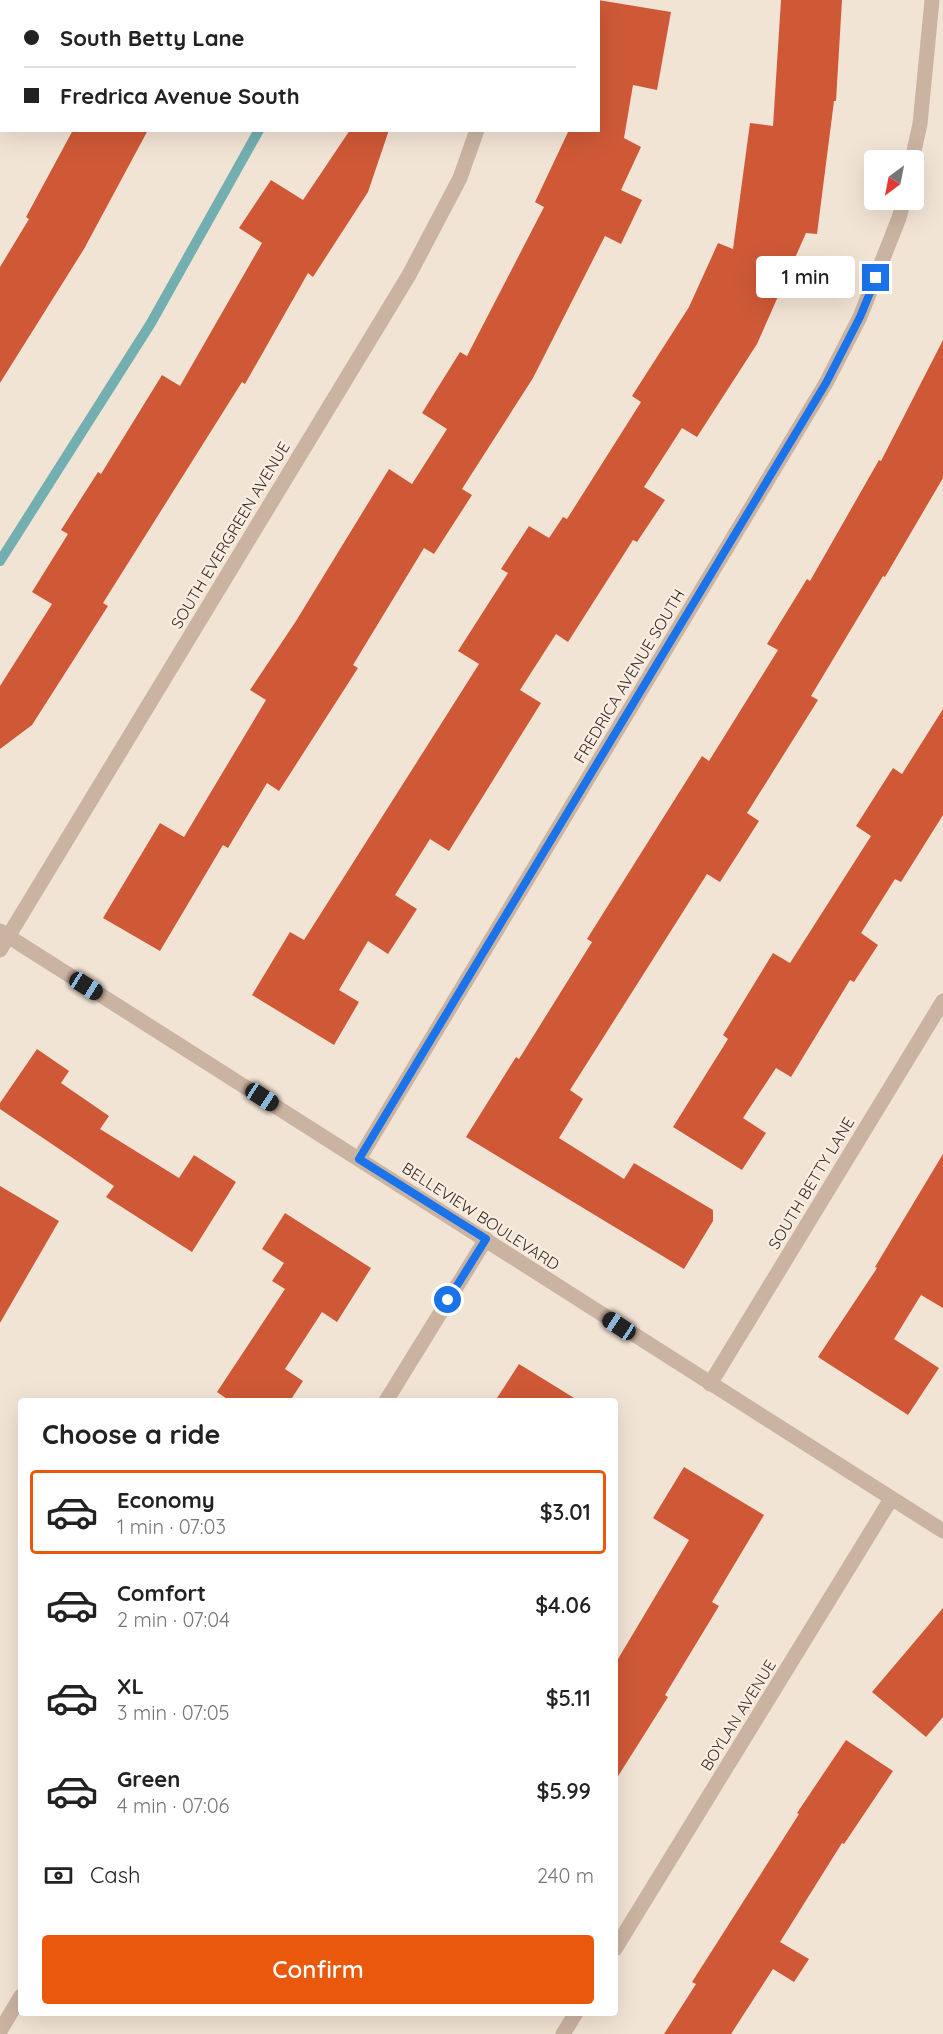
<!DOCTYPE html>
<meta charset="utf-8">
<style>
body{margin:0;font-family:Quicksand,sans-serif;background:#f2f2f2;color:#222;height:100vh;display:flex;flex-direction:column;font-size:22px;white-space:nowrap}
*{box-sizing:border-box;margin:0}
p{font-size:20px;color:#767676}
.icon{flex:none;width:33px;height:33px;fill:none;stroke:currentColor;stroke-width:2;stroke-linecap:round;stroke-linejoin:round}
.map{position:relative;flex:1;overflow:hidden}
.details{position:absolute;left:18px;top:1398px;width:600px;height:618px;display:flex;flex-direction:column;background:#fff;border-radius:6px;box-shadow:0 6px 24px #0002}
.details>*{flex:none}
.guide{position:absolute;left:0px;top:0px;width:600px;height:132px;box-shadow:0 6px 24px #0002;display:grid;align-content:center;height:132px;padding:0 24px;background:#fff}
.needle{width:39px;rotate:212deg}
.controls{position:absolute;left:864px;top:150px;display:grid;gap:12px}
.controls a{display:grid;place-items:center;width:60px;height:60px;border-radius:6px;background:#fff;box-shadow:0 6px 24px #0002;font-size:30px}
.end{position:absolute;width:27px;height:27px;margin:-14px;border:8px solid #1a73e8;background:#fff;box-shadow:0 0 0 3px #fff}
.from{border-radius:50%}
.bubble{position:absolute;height:42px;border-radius:6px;background:#fff;box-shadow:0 6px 24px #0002;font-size:20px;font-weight:600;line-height:42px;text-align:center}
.car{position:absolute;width:18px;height:36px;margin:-18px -9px;border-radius:8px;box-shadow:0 0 4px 2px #0007;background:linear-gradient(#222 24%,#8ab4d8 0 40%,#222 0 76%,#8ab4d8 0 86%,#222 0)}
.guide b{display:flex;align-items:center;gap:21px;height:57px;font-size:22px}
.guide b+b{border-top:2px solid #e0e0e0}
.guide i{width:15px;height:15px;background:#222}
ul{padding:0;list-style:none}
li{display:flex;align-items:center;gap:18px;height:84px;margin:0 12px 9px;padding:0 12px;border:3px solid transparent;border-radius:6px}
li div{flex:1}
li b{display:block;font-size:22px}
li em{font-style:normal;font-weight:600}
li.active{border-color:#ea580c}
li>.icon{width:54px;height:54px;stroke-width:1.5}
h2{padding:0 24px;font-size:27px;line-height:72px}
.pay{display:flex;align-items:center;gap:15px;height:66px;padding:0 24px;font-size:22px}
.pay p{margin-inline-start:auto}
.primary-button{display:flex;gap:12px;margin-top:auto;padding:12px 24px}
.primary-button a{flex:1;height:69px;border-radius:6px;background:#ea580c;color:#fff;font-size:24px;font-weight:600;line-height:69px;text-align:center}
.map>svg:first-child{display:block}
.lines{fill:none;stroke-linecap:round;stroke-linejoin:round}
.stream{stroke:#73afb1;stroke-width:10}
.building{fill:#cf5937}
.minor{stroke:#cbb3a1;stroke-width:15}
.route{stroke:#1a73e8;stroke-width:8}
.labels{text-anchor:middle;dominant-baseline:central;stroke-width:4.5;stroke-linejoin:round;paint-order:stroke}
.street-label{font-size:16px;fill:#342924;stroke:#faeee2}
</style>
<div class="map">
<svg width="943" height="2034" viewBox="0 0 943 2034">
<rect width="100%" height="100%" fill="#f2e4d5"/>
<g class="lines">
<g class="stream">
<path d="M296,2L297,0"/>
<path d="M0,561L151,323L259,130"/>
</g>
</g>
<g class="building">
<path d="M598,0L671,12L657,90L633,85L624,138L641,147L621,190L642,200L621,244L605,236L533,378L462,489L472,495L434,554L424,548L353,665L358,668L279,791L267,783L228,848L223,845L160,951L103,918L160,823L184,837L266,700L250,690L296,621L389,469L412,484L447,429L422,413L460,352L467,356L544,207L535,202L569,130H598Z"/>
<path d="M781,0H842L836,101H834L817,234L806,233L757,344L697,437L682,428L644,487L665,500L637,542L633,540L568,642L556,634L520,690L541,703L449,851L430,839L395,895L417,909L388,954L368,941L339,990L359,1002L334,1045L252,995L290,932L304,940L479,664L458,651L508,573L501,569L529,526L549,538L563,517L567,519L641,402L632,396L689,307L718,243L733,249L750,123L773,126Z"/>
<path d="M73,130H148L84,249L0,383V267L29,219L26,217Z"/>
<path d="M350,130H389L368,192L313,277L308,273L245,384L242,382L103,603L108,606L32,725L0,749V686L52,604L32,592L68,534L61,530L98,472L101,474L162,375L180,386L262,243L239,228L271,180L303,200Z"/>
<path d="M943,340V478L885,577L883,576L811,696L818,700L747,813L759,821L720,882L707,874L570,1090L583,1099L559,1138L624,1179L634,1163L713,1210V1221L684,1269L466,1137L516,1057L519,1059L592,942L587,939L702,756L709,761L778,650L767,644L807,579L810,581L879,460L881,461Z"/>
<path d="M943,709V815L901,882L895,879L861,933L878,945L854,982L850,980L791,1077L776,1068L743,1118L766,1133L742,1170L673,1127L728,1039L723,1035L773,953L790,963L871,836L856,826L893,768L902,774Z"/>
<path d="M37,1049L69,1071L61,1083L109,1116L100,1129L179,1178L194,1155L236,1182L192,1252L106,1197L114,1186L0,1109V1103Z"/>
<path d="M943,1154V1308L921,1295L894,1339L939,1368L908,1415L818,1357L877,1268L875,1267Z"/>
<path d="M0,1186L59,1221L0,1323Z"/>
<path d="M285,1213L371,1268L337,1322L322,1312L285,1369L303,1381L290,1401H230L217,1392L285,1289L272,1281L284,1263L262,1249Z"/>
<path d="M519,1364L579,1401H495Z"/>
<path d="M684,1467L764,1515L712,1602L719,1606L665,1695L668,1697L615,1781V1664L689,1540L653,1518Z"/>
<path d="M943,1608V1717L926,1737L872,1692Z"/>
<path d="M846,1740L893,1771L844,1844L842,1843L780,1942L809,1959L794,1982L773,1969L731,2034H664L696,1984L692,1982L799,1814L797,1813Z"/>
</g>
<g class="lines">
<g class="minor">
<path d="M0,1L2,2"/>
<path d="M41,2V0"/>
<path d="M513,2V0"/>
<path d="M0,94L2,91"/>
<path d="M912,160L920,124L932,0"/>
<path d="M0,931L943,1531"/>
<path d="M0,950L409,275L460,178L477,130"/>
<path d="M359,1159L826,383L860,317L899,218L904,200"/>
<path d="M710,1384L943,1001"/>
<path d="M386,1401L486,1239"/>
<path d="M615,1949L891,1499"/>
<path d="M0,2031L21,1996"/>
<path d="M563,2034L576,2013"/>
</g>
</g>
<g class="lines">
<path class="route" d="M448,1300L486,1239L359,1159L826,383L860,317L876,278"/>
</g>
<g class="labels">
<g class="street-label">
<text transform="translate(230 535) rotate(-59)">SOUTH EVERGREEN AVENUE</text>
<text transform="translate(629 676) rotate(-59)">FREDRICA AVENUE SOUTH</text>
<text transform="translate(811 1183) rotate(-59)">SOUTH BETTY LANE</text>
<text transform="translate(481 1216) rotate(33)">BELLEVIEW BOULEVARD</text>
<text transform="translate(738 1715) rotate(-58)">BOYLAN AVENUE</text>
</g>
</g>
</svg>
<div class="controls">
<a><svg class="needle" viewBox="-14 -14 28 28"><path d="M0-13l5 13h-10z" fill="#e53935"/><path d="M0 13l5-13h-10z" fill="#767676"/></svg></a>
</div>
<i class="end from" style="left:448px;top:1300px"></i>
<i class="end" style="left:876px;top:278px"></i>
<div class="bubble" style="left:756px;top:256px;width:99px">1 min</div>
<i class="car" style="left:86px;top:986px;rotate:122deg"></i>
<i class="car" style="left:262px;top:1097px;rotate:123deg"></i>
<i class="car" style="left:619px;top:1326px;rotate:303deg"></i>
<div class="guide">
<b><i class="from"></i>South Betty Lane</b>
<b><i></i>Fredrica Avenue South</b>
</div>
<section class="details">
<h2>Choose a ride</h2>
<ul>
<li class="active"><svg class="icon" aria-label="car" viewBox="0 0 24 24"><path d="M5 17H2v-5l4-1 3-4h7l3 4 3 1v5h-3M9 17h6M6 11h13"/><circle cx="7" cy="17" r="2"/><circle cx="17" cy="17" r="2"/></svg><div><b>Economy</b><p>1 min · 07:03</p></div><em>$3.01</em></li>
<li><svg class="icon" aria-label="car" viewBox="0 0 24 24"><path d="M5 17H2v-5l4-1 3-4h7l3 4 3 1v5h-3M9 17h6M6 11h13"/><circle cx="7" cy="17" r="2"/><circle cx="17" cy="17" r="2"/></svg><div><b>Comfort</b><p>2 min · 07:04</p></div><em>$4.06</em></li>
<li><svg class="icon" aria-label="car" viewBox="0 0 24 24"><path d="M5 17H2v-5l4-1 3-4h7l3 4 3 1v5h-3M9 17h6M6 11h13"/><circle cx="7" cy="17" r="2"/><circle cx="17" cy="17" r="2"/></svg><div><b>XL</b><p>3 min · 07:05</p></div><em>$5.11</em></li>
<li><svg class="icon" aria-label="car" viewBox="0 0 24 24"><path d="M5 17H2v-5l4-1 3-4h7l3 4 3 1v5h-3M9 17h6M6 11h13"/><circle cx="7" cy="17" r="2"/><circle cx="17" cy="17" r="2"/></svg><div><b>Green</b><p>4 min · 07:06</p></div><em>$5.99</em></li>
</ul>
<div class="pay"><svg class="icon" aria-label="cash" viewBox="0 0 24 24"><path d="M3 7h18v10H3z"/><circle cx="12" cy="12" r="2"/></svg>Cash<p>240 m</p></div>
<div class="primary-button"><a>Confirm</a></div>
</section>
</div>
